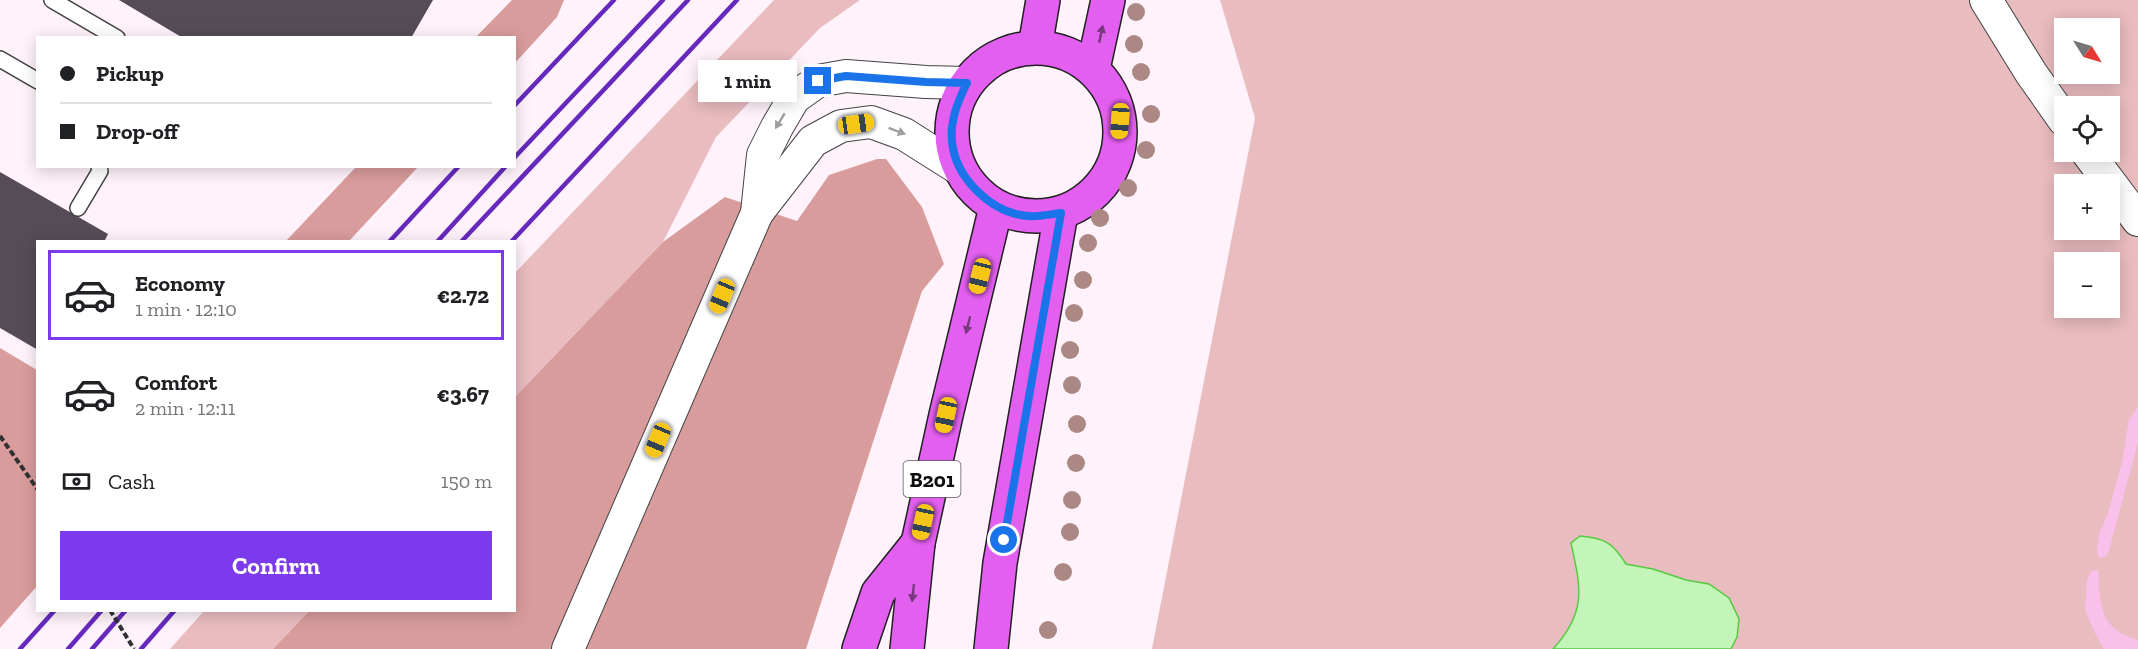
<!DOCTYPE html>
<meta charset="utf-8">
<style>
body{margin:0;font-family:"Zilla Slab",serif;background:#f6f6f6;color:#202124;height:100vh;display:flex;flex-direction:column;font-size:22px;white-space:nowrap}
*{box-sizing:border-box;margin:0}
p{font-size:20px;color:#757577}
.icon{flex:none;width:33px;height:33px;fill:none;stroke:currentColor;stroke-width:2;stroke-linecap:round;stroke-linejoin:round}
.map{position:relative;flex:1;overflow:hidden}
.details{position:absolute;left:36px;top:240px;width:480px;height:372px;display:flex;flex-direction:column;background:#fff;border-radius:0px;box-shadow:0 3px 15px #0003}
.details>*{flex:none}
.hud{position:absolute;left:36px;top:36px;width:480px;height:132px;border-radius:0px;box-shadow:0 3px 15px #0003;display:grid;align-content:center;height:132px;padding:0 24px;background:#fff}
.needle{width:39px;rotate:127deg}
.tools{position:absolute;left:2054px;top:18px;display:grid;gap:12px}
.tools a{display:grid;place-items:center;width:66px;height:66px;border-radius:0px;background:#fff;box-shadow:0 3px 15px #0003;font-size:30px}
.end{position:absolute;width:27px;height:27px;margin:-14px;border:8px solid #1a73e8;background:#fff;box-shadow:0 0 0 3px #fff}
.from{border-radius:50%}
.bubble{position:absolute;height:42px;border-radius:0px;background:#fff;box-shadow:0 3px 15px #0003;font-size:20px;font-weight:800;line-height:42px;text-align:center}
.car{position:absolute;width:18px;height:36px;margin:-18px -9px;border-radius:8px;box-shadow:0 0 4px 2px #0007;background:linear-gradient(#f5c518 24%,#345 0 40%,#f5c518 0 76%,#345 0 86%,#f5c518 0)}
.hud b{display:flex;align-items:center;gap:21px;height:57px;font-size:22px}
.hud b+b{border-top:2px solid #e0e0e0}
.hud i{width:15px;height:15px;background:#202124}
ul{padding:10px 0 0;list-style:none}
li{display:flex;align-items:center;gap:18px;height:90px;margin:0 12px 9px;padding:0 12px;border:3px solid transparent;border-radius:0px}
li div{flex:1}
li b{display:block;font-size:22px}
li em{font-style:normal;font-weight:800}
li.active{border-color:#7c3aed}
li>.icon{width:54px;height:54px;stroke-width:1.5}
.pay{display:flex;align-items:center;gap:15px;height:66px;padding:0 24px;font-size:22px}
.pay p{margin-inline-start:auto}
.button{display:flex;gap:12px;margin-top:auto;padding:12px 24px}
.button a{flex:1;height:69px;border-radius:0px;background:#7c3aed;color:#fff;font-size:24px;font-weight:800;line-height:69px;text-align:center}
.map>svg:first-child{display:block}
.green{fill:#e9bcbf;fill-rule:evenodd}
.forest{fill:#d99c9c}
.sand{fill:#f9c0ec}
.water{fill:#c3f5b8;stroke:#55ca41;stroke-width:1.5}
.building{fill:#564c58}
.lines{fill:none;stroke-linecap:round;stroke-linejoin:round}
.lane-casing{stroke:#424242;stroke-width:18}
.street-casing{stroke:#424242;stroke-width:34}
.highway-casing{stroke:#202020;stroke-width:36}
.path{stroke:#313131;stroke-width:4;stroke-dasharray:6 3;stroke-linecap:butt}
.lane{stroke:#fff;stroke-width:15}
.street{stroke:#fff;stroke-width:32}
.highway{stroke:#e35ff0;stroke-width:33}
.rail{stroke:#652abd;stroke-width:4.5}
.path-bridge{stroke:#313131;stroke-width:4;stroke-dasharray:6 3;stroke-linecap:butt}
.tree{fill:#ab8883}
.oneway{fill:#793780}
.oneway2{fill:#9f9f9f}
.route{stroke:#1a73e8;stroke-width:8}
.labels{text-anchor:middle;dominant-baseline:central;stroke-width:6;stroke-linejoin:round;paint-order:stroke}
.shield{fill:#fff;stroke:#575757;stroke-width:1.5}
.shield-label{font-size:21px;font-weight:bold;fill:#0f0f0f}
</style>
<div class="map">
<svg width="2138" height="649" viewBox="0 0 2138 649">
<rect width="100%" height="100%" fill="#fff2fb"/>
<g class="green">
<path d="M774,0H860L820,28L716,137L663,242L515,397L514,274Z"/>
<path d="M1220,0H2138V649H1152L1255,118ZM2064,28H2109V74H2064ZM2064,106H2109V152H2064ZM2064,184H2109V230H2064ZM2064,262H2109V308H2064Z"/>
<path d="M204,611H309L273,649H170Z"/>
</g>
<g class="forest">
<path d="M512,0H564L557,17L515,63L514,38L476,37Z"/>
<path d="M877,159H886L922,207L944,264L922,291L806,649H273L309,611L514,610L515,397L663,242L725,197L797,221L829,175Z"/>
<path d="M356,167H418L349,241H286Z"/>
<path d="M0,348L37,370L38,585L0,628Z"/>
</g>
<g class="sand">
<path d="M2138,407V442L2109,551L2105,557L2099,558L2097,549L2099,534L2108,513L2122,462L2129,420Z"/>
<path d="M2098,570C2100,605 2099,629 2138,640V649H2104L2095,633L2085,610L2087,581L2090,572Z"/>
</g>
<path class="water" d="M1580,536C1605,538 1613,543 1626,564L1653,569L1686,580L1709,584L1729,598L1739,619L1737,637L1731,649H1553C1587,612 1581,588 1571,543Z"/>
<g class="building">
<path d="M119,0H433L411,38H183Z"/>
<path d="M0,172L108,234L104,242H38V350L0,328Z"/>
</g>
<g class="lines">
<g class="lane-casing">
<g id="lane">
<path d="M52,0L117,38"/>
<path d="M0,59L38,81"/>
<path d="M78,208L100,171L99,166"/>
</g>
</g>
<g class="street-casing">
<g id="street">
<path d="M1986,0L2031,73L2064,120"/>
<path d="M2087,152L2138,220"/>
<path d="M757,213L763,155L777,127L794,98L818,81L846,76L926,82L967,83"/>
<path d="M568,649L757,213L813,141L841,126L871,122L904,134L961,170"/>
</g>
</g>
<g class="highway-casing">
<g id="highway">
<path d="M1035,47L1043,0"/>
<circle cx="1036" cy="132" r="84"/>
<path d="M1093,69L1108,0"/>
<path d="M859,649L878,593L918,543"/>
<path d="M907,649L918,543L946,415L996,207"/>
<path d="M991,649L1000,563L1061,213"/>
</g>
</g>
<path class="path" d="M0,436L38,490"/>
<use href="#lane" class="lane"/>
<use href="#street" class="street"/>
<use href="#highway" class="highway"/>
<g class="rail">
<path d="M514,106L614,0"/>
<path d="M514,158L663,0"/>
<path d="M389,242L459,166"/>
<path d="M437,242L506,166"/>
<path d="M461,242L688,0"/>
<path d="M511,242L737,0"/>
<path d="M20,649L55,610"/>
<path d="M68,649L102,610"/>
<path d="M92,649L126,610"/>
<path d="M141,649L175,610"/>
</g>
<path class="path-bridge" d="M110,610L134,649"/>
</g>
<g class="tree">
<circle cx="1136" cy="12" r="9"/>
<circle cx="1134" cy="44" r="9"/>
<circle cx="1141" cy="72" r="9"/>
<circle cx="1151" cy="114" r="9"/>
<circle cx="1146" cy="150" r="9"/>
<circle cx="1128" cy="188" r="9"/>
<circle cx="1100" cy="218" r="9"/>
<circle cx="1088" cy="243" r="9"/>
<circle cx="1083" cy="280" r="9"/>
<circle cx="1074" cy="313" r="9"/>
<circle cx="1070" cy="350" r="9"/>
<circle cx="1072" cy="385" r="9"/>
<circle cx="1077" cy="424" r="9"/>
<circle cx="1076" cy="463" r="9"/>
<circle cx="1072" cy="500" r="9"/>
<circle cx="1070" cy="532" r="9"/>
<circle cx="1063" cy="572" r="9"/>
<circle cx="1048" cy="630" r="9"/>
</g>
<defs><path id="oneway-solid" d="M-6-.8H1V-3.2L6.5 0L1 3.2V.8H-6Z" transform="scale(1.5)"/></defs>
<g class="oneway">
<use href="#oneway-solid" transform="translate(1101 34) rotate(-78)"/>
<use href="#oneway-solid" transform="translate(968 325) rotate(104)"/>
<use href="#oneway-solid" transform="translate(913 593) rotate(96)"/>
</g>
<g class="oneway2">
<use href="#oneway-solid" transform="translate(780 121) rotate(121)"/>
<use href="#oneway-solid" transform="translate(897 131) rotate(21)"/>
</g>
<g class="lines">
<path class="route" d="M818,81L846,76L926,82L967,83C958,101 950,120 952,141C955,178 992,214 1029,216C1039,217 1051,214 1061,213L1004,540"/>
</g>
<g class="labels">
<rect class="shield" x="903.5" y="461" width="57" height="36" rx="4.5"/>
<g class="shield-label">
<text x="932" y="479">B201</text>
</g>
</g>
</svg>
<div class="tools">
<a><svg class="needle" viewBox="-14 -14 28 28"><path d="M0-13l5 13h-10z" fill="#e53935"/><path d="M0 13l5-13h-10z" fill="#757577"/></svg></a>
<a><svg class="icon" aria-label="locate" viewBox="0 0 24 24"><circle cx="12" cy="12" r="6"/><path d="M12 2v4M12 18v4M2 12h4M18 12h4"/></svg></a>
<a>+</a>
<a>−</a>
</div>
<i class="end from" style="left:1004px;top:540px"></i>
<i class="end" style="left:818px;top:81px"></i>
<div class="bubble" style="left:698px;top:60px;width:99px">1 min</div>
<i class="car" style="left:1120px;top:121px;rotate:184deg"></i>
<i class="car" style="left:856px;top:124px;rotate:82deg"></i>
<i class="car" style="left:980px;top:276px;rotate:194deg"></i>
<i class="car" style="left:722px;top:296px;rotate:203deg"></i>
<i class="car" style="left:946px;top:415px;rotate:192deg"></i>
<i class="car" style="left:658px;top:440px;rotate:203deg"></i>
<i class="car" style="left:923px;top:522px;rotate:192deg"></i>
<div class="hud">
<b><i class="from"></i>Pickup</b>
<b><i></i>Drop-off</b>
</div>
<section class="details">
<ul>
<li class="active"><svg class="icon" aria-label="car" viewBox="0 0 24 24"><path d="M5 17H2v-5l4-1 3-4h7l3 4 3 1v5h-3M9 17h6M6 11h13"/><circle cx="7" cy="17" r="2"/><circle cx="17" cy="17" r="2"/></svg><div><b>Economy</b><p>1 min · 12:10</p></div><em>€2.72</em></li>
<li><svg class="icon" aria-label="car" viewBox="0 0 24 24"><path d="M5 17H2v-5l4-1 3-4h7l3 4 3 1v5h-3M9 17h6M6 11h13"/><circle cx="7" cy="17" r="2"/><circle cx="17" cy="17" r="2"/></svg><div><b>Comfort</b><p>2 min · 12:11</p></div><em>€3.67</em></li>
</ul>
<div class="pay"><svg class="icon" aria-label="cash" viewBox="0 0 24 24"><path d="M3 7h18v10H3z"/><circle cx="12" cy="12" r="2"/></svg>Cash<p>150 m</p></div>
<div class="button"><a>Confirm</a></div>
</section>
</div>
